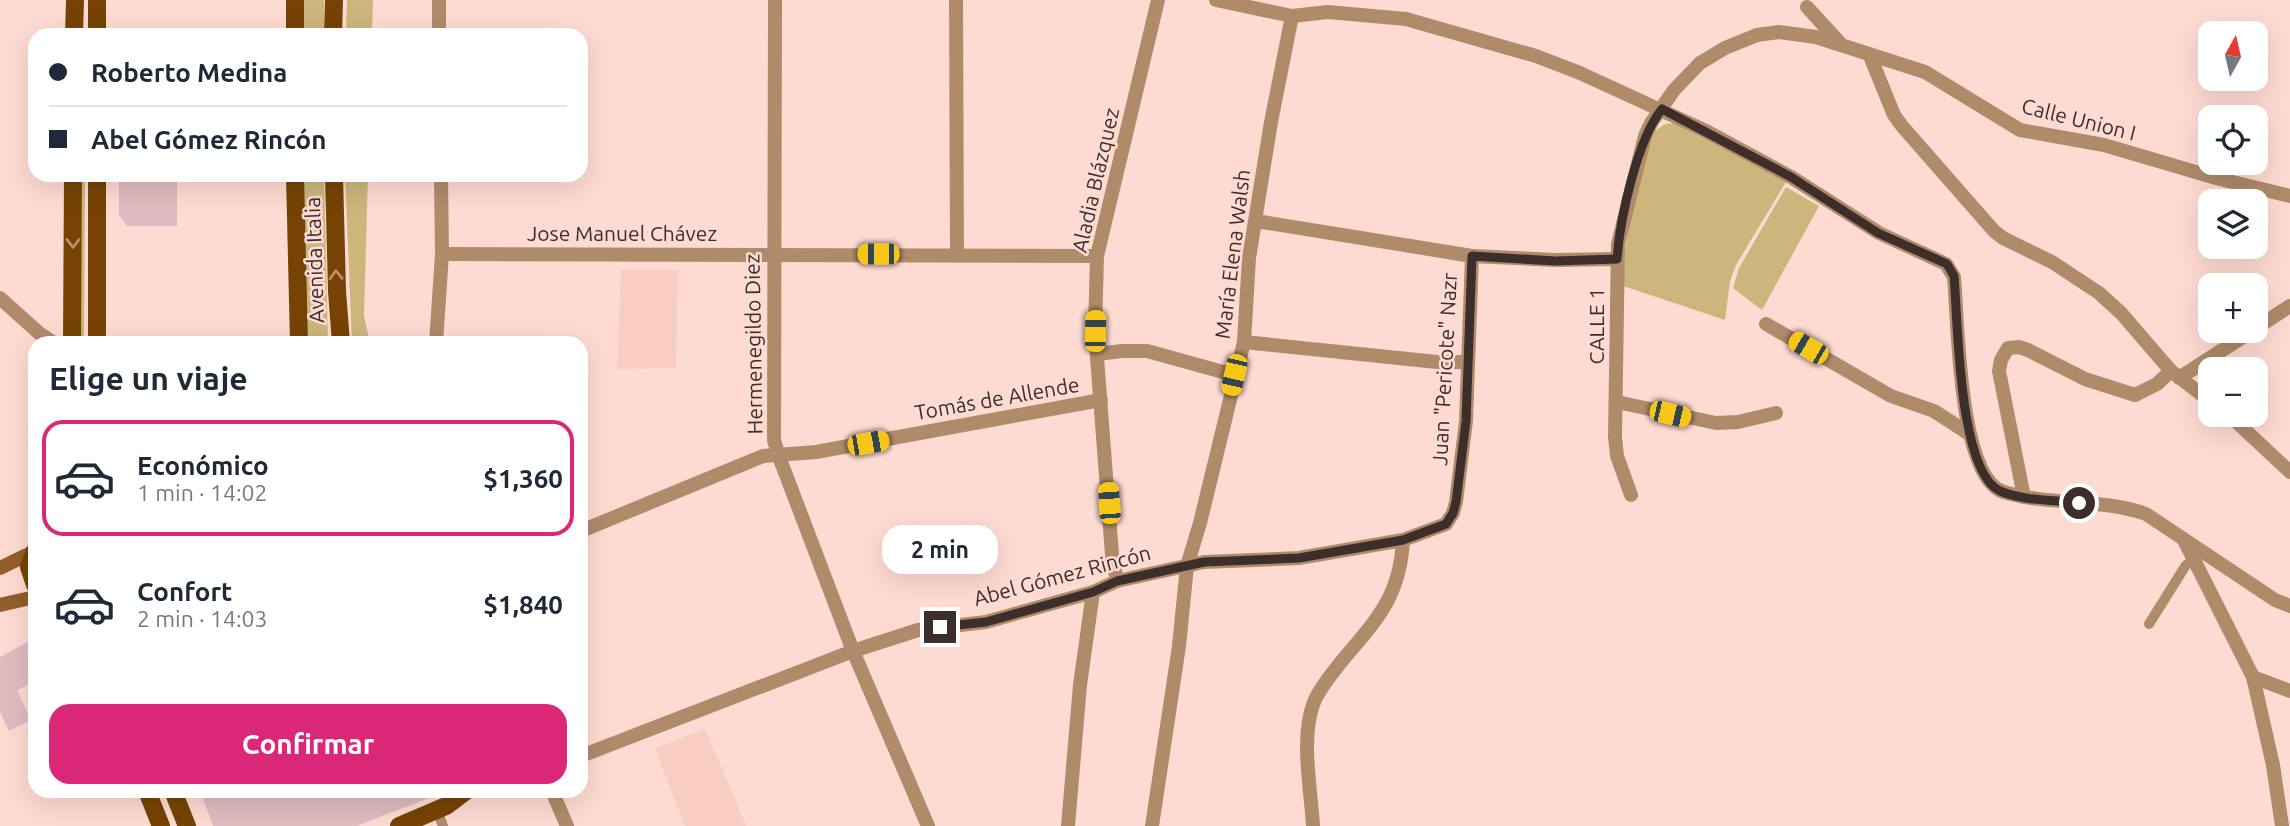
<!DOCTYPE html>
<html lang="es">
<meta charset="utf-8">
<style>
body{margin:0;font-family:Ubuntu,sans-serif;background:#f2f2f3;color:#1f2937;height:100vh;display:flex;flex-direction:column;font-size:26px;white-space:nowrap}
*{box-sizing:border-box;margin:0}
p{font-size:23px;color:#747a83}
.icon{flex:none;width:38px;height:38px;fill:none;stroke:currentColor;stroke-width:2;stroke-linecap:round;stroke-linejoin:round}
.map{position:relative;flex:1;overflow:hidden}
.panel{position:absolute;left:28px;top:336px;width:560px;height:462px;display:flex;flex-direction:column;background:#fff;border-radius:21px;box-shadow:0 7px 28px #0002}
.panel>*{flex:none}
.hud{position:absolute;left:28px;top:28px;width:560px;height:154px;border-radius:21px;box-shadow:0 7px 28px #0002;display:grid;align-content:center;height:154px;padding:0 21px;background:#fff}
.needle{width:46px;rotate:8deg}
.fabs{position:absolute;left:2198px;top:21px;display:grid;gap:14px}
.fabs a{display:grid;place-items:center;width:70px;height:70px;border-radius:14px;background:#fff;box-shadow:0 7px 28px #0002;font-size:35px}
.end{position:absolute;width:32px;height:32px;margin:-16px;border:9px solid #3b2e2b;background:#fff;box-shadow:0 0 0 4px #fff}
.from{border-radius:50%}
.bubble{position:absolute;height:49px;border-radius:21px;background:#fff;box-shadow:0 7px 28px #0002;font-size:23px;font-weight:700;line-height:49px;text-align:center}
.car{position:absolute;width:21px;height:42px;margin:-21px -10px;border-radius:9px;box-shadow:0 0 5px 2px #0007;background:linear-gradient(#f5c518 24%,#345 0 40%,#f5c518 0 76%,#345 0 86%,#f5c518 0)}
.hud b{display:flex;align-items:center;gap:24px;height:66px;font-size:26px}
.hud b+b{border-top:2px solid #e0e1e3}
.hud i{width:18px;height:18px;background:#1f2937}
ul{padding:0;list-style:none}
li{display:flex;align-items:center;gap:21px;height:116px;margin:0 14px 10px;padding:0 7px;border:4px solid transparent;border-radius:21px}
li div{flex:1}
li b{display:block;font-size:26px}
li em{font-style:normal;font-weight:700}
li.current{border-color:#db2777}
li>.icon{width:63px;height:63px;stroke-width:1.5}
h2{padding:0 21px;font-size:32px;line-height:84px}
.primary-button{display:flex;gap:14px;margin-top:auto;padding:14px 21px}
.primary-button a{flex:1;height:80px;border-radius:21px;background:#db2777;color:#fff;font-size:28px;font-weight:700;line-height:80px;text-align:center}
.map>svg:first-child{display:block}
.built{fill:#f8cdc2}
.green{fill:#ccb67c}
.building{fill:#dfbcc1}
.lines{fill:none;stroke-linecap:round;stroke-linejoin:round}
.lane{stroke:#b08b6a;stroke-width:10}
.street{stroke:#b08b6a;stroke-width:14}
.secondary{stroke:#945e29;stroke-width:14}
.primary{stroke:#764304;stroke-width:18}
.oneway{stroke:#ba8f6b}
.route{stroke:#3b2e2b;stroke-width:9}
.labels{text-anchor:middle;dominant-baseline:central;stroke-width:5;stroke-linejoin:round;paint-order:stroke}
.street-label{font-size:21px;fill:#3b2e2b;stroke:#fedbd2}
</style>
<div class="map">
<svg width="2290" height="826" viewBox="0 0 2290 826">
<rect width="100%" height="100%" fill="#fedbd2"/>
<g class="built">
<path d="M621,270H678L676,368L617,369Z"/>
<path d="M705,729L746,826H685L655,748Z"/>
</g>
<g class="green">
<rect x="301" y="0" width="23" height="35"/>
<path d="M347,0H373L372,35H346Z"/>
<path d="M1674,123L1684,126L1786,182L1736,265L1730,281L1725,320L1623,286L1625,249L1636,186L1653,132L1665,124Z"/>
<path d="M82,175H85L84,343H80Z"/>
<path d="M301,175H324L328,343H307Z"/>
<path d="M345,175H368L364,316L370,343H352Z"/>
<path d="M1786,187L1819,206L1762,310L1733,288L1739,268Z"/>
</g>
<g class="building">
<path d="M119,175H177V226H127L119,215Z"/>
<path d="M35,638V682L17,690L31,720L9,731L0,712V657Z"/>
<path d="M200,791H445V792L356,826H213Z"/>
</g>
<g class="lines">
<g class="lane">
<path d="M2149,624L2186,565L2194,560"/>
<path d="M437,810L443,826"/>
</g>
<g class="street">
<path d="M439,0V35"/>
<path d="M775,0L774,440L778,454L853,651L928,826"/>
<path d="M956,0L957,254"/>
<path d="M1216,0L1292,16L1328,12L1406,19L1536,56L1580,73L1704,130L1791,177L1879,233L1946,264L1954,277C1958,320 1958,478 2004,492C2050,506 2101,498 2146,514L2275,600L2290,606"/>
<path d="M1807,7L1839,42"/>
<path d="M1870,56L1894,115L1902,126L1994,231L2003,238L2052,262L2099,293L2121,313L2171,371L2210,401"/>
<path d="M1256,221L1472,256L1555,260L1617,259"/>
<path d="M442,254L1097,256"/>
<path d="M0,298L39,333L54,343"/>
<path d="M1766,324L1891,396L1934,411L1968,433"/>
<path d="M2256,328L2290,306"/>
<path d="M1244,342L1437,362H1467"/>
<path d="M436,343L442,254L441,175"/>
<path d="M1097,354L1122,351H1147L1234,375"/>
<path d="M2179,378L2252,331"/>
<path d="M1617,402L1716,423L1738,422L1776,413"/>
<path d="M2229,415L2290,472"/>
<path d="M1631,495L1617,456L1615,437L1618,244L1645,136L1651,123L1674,90L1700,63L1725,48L1757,35L1779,32L1816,37L1925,72L2020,130L2104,145L2216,178L2290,196"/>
<path d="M2024,497L1999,371L2001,360L2008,348L2019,347L2028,350L2085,379L2135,395L2157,384L2171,371"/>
<path d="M581,531L763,456L816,452L1101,400"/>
<path d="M2185,542L2253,677L2273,765L2282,826"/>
<path d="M1117,581L1112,555L1095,331L1097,256L1158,0"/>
<path d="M2253,677L2290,691"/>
<path d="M581,756L853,651L918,630L986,622L1093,592L1117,581L1204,562L1299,558L1403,540L1446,524L1453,513L1456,502L1466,421L1472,256"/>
<path d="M552,791L567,826"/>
<path d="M1068,826L1080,685L1093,592"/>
<path d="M1152,826L1179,646L1187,566L1200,523L1244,342L1249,258L1271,122L1292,16"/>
<path d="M1313,826C1311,789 1300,737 1314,702C1320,687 1331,675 1341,662C1376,620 1400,598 1403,540"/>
</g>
<g class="secondary">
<path d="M0,568L35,551"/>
<path d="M0,605L35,597"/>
</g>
<g class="primary">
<path d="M97,0V35"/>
<path d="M74,35L75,0"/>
<path d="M295,35V0"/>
<path d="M333,35L334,0"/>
<path d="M295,175L299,343"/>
<path d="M334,175L337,291L341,343"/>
<path d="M72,343L73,175"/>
<path d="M97,343V175"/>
<path d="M35,551L29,567L35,585"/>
<path d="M147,791L161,826"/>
<path d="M173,791L187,826"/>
<path d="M399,826L446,806L466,791"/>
</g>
</g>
<defs><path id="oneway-chevron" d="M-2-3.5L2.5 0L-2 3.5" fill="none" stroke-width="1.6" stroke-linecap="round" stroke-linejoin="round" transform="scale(1.75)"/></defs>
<g class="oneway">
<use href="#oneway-chevron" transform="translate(73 243) rotate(90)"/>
<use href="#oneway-chevron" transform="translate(336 275) rotate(-92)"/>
</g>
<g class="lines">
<path class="route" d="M940,627L986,622L1093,592L1117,581L1204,562L1299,558L1403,540L1446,524L1453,513L1456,502L1466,421L1472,256L1555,261L1617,259C1620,218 1637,140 1662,109L1791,177L1878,233L1947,264L1954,276C1958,320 1958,471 2000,491C2023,501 2055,500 2079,503"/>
</g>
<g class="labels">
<g class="street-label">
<text transform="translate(2079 119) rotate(14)">Calle Union I</text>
<text transform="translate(1095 180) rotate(-77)">Aladia Blázquez</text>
<text x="622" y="233">Jose Manuel Chávez</text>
<text transform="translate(1232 254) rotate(-83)">María Elena Walsh</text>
<text transform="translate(314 260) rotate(-92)">Avenida Italia</text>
<text transform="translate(1596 326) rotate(-90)">CALLE 1</text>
<text transform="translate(753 344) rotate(-91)">Hermenegildo Diez</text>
<text transform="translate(1444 369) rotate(-87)">Juan "Pericote" Nazr</text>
<text transform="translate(997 398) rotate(-10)">Tomás de Allende</text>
<text transform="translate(1062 575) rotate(-15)">Abel Gómez Rincón</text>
</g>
</g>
</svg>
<div class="fabs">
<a><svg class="needle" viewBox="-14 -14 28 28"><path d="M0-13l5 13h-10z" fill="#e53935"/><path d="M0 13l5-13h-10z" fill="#747a83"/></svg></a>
<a><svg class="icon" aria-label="locate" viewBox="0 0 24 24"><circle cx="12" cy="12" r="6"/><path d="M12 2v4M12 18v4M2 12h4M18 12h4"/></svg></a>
<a><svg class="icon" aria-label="layers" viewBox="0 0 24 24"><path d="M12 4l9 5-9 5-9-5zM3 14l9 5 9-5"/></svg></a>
<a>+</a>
<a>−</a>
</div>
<i class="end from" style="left:2079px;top:503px"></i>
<i class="end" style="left:940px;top:627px"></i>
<div class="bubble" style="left:882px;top:525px;width:116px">2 min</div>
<i class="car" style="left:878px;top:254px;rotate:270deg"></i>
<i class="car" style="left:1095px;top:331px;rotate:1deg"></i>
<i class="car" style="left:1808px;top:348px;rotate:300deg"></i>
<i class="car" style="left:1234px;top:375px;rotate:193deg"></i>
<i class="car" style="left:1670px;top:414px;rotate:103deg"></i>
<i class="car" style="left:868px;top:443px;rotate:80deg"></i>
<i class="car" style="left:1109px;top:503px;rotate:356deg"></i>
<div class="hud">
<b><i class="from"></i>Roberto Medina</b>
<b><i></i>Abel Gómez Rincón</b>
</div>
<section class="panel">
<h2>Elige un viaje</h2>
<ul>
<li class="current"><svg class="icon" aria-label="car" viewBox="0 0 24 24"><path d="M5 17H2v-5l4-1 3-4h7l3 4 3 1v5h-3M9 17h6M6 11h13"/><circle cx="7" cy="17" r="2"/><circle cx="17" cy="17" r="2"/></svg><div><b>Económico</b><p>1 min · 14:02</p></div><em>$1,360</em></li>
<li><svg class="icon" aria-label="car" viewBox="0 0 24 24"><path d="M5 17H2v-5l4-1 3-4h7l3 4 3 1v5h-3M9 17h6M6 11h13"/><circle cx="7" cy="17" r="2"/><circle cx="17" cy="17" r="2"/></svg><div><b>Confort</b><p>2 min · 14:03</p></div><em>$1,840</em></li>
</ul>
<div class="primary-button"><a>Confirmar</a></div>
</section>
</div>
